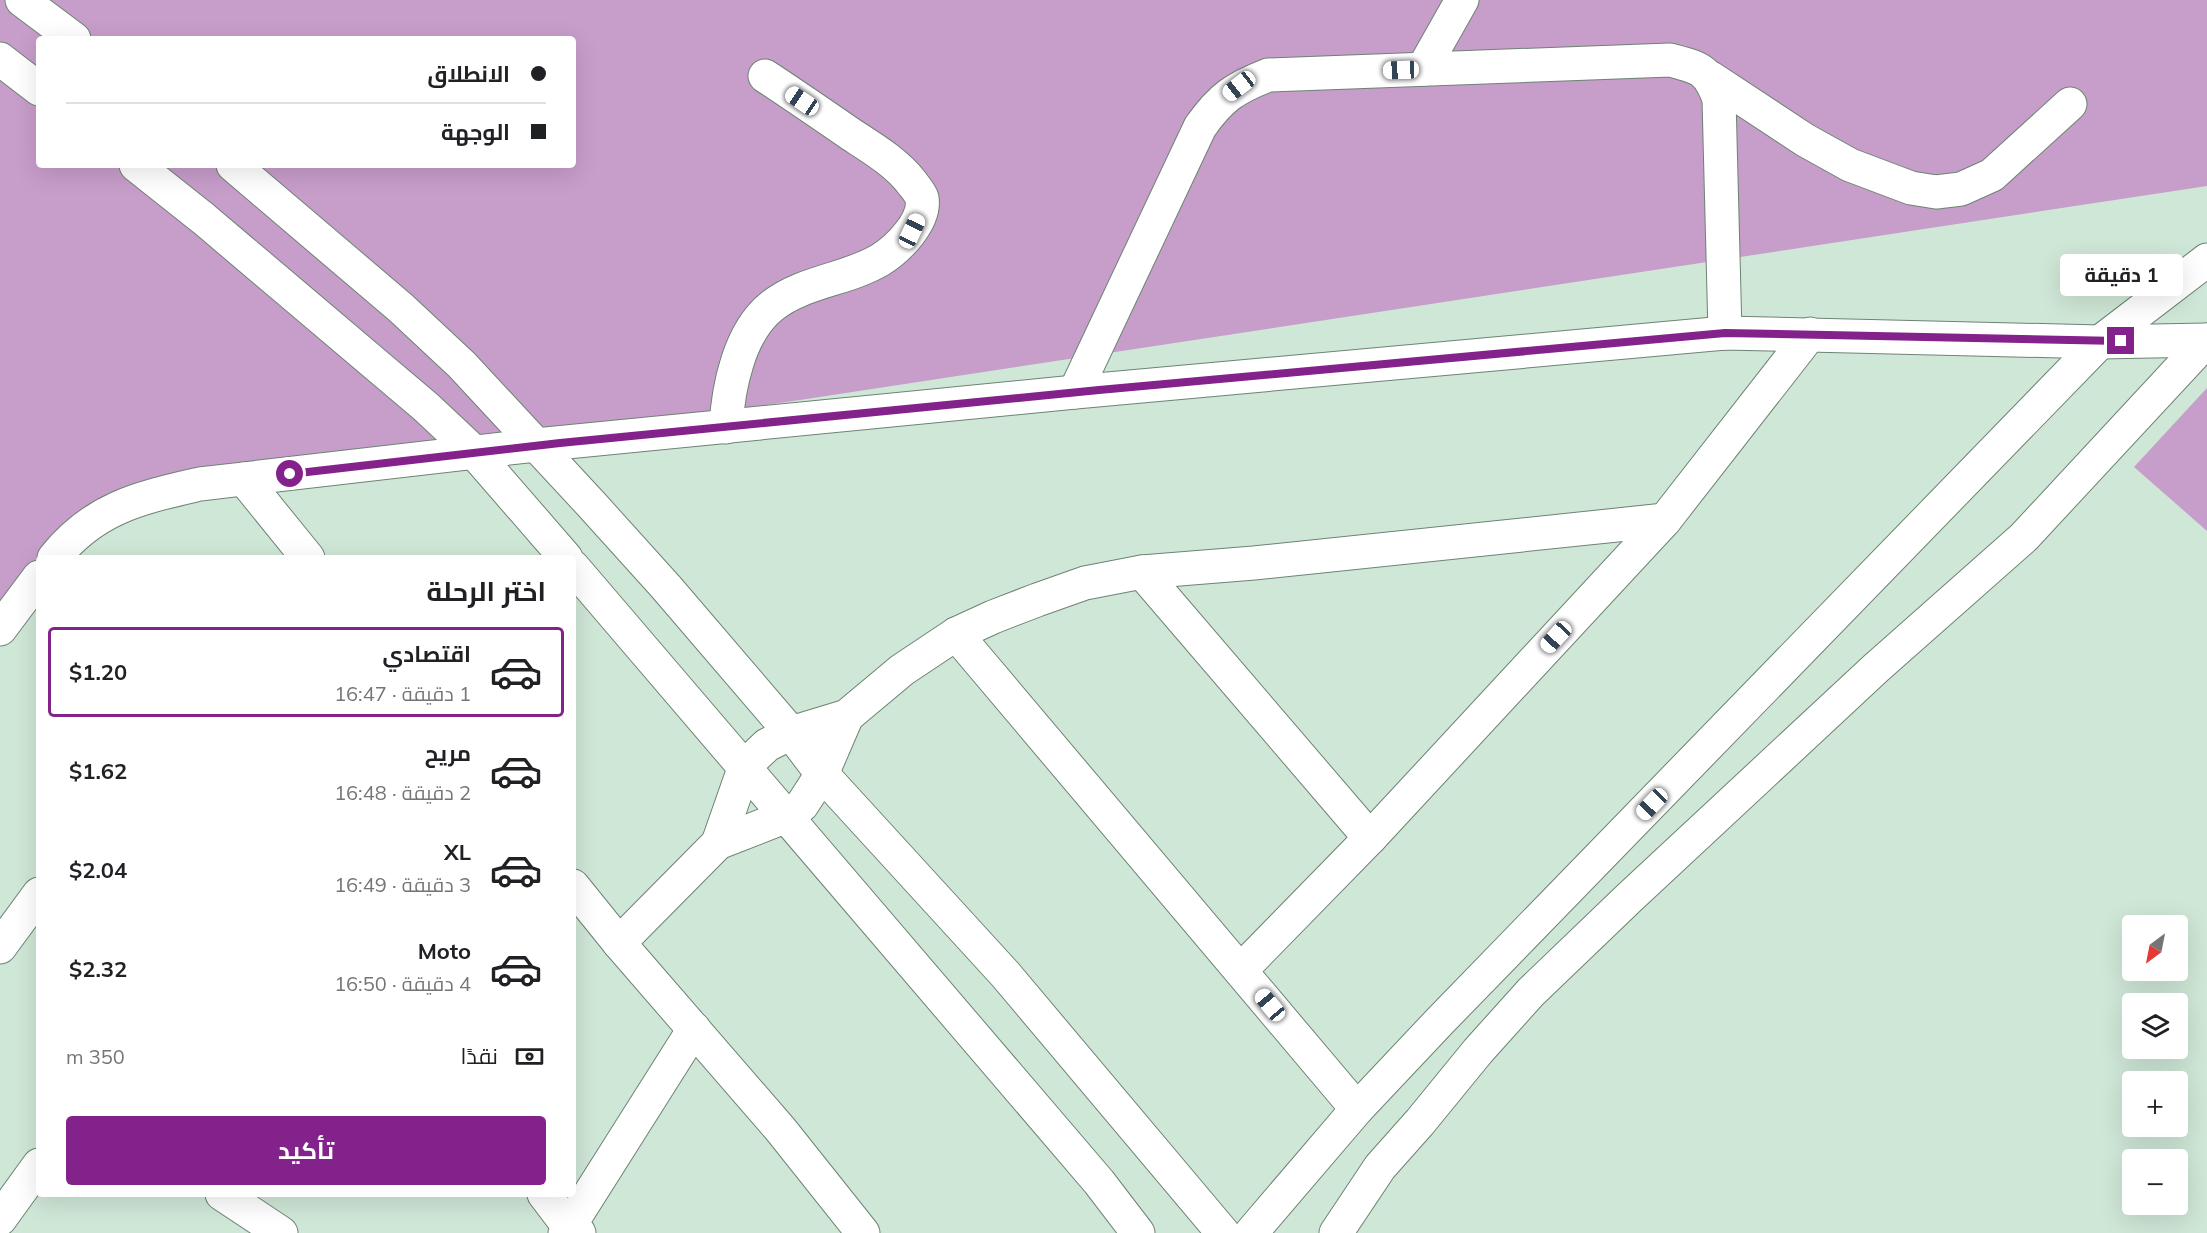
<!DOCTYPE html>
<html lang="ar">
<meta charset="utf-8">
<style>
body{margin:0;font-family:Mulish,Cairo,sans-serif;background:#f6f6f6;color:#202124;direction:rtl;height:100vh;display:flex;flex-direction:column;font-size:22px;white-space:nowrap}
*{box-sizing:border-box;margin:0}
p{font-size:20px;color:#757577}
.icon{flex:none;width:33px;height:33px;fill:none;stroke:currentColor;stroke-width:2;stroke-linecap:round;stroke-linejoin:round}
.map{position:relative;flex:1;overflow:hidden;direction:ltr}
.side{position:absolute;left:36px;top:555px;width:540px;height:642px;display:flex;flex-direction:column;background:#fff;border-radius:6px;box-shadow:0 6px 24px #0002;direction:rtl}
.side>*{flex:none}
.guide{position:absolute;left:36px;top:36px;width:540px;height:132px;border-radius:6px;box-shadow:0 6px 24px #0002;direction:rtl;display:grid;align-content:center;height:132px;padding:0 30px;background:#fff}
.needle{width:39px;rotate:212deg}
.buttons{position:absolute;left:2122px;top:915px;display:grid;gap:12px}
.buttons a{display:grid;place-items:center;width:66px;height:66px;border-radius:6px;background:#fff;box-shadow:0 6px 24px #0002;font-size:30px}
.end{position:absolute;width:27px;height:27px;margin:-14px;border:8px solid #84228c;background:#fff;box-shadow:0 0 0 3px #fff}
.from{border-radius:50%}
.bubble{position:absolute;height:42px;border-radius:6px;background:#fff;box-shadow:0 6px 24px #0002;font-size:20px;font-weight:700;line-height:42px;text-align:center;direction:rtl}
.car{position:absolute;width:18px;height:36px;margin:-18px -9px;border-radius:8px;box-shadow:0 0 4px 2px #0007;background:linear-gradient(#fff 24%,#345 0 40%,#fff 0 76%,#345 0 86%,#fff 0)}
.guide b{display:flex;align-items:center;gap:21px;height:57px;font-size:22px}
.guide b+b{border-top:2px solid #e0e0e0}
.guide i{width:15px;height:15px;background:#202124}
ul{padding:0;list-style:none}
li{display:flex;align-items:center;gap:18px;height:90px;margin:0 12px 9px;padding:0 18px;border:3px solid transparent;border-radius:6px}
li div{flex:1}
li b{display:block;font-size:22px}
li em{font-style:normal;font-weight:700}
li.active{border-color:#84228c}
li>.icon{width:54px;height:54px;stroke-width:1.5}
h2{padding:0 30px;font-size:27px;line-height:72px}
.pay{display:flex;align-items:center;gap:15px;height:66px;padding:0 30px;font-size:22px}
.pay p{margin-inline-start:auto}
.primary-button{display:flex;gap:12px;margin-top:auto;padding:12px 30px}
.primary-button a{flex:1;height:69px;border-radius:6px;background:#84228c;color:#fff;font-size:24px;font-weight:700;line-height:69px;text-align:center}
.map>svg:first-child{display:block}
.green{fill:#c79dca;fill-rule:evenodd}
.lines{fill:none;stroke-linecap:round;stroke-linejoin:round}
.minor-casing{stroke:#6d8374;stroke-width:35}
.minor{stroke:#fff;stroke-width:33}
.route{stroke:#84228c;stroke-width:8}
</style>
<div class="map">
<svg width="2207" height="1233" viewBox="0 0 2207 1233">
<rect width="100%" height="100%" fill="#cfe7d7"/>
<g class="green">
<path d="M0,0H2207V186L83,509L0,617ZM39,39H573V165H39Z"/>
<path d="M2207,388V531L2134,467Z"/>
</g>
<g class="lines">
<g class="minor-casing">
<g id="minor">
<path d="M22,0L74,39"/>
<path d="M0,59L39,89"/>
<path d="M1423,69L1462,0"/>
<path d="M1711,78L1805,140L1850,165L1911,188L1936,192L1961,189L1992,175L2070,104"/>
<path d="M136,165L204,219L426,407L474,452L566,558"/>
<path d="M233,165L401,308L462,365L592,505L666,587L791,733L822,774L1005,974L1223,1233"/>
<path d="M1075,392L1200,127C1221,97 1235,88 1268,75L1670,60C1700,68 1708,69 1719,99L1725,333"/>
<path d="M726,427C728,388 739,332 772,306C804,281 846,280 880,260C898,249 926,221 922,198C921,194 915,187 912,183C897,163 872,148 852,135C823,115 794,95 765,76"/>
<path d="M244,479L308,558"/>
<path d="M54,558C95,507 140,498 200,484L536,445L1075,392L1725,333L2100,342L2207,340"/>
<path d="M573,567L1099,1182L1138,1233"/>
<path d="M1142,572L1370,838"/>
<path d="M0,629L39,577"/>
<path d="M956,634L1357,1109"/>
<path d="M718,843L745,766L767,745L791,733L847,716L902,670L956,634L993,617L1037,600L1085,583L1142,572L1254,563L1665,520"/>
<path d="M573,886L619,943L781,1130L863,1233"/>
<path d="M619,943L718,843L787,816L802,805L822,774L847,716"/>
<path d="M0,947L39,894"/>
<path d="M1241,970L1370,838L1665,520L1810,334"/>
<path d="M222,1194L281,1233"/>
<path d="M544,1194L569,1227L579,1233"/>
<path d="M0,1219L39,1165"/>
<path d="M565,1233L694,1029"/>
<path d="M1251,1233L1357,1109L1440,1021L2100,342L2207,260"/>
<path d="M1336,1233L1380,1167L1420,1122L1478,1051L1531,992L1629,898L1876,668L2024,537L2207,340"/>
</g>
</g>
<use href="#minor" class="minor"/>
</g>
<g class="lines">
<path class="route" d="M290,474L560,443L1099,390L1725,333L2121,341"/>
</g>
</svg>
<div class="buttons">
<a><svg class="needle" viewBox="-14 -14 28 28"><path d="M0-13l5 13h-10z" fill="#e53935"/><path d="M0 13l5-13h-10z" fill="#757577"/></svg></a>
<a><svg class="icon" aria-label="layers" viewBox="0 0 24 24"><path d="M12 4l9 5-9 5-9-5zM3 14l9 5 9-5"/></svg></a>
<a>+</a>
<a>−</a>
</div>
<i class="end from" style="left:290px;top:474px"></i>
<i class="end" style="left:2121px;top:341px"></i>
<div class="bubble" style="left:2060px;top:254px;width:123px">1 دقيقة</div>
<i class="car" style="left:1401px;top:70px;rotate:268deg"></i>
<i class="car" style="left:1239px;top:86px;rotate:232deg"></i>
<i class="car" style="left:802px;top:101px;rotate:304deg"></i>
<i class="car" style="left:912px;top:231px;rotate:25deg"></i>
<i class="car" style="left:1556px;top:637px;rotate:223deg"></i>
<i class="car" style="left:1652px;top:804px;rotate:224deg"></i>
<i class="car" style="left:1270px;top:1005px;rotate:320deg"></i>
<div class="guide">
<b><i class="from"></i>الانطلاق</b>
<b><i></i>الوجهة</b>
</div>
<section class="side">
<h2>اختر الرحلة</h2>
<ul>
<li class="active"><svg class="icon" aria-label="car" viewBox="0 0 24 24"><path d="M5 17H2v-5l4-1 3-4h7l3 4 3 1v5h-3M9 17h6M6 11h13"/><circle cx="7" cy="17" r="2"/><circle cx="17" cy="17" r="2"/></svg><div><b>اقتصادي</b><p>1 دقيقة · 16:47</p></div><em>$1.20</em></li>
<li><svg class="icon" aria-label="car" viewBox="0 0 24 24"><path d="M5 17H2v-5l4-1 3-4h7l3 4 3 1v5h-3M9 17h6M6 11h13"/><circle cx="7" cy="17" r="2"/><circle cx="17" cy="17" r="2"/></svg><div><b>مريح</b><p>2 دقيقة · 16:48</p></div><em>$1.62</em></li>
<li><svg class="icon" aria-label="car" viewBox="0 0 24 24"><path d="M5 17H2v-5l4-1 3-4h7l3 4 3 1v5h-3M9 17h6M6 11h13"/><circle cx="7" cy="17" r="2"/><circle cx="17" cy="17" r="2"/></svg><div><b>XL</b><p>3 دقيقة · 16:49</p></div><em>$2.04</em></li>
<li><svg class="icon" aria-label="car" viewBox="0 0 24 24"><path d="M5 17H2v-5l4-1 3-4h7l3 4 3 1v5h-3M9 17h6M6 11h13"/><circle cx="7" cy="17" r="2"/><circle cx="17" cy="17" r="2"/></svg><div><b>Moto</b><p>4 دقيقة · 16:50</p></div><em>$2.32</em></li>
</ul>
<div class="pay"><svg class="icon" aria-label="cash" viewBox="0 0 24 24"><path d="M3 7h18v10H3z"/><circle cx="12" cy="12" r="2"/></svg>نقدًا<p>350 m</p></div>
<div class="primary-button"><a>تأكيد</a></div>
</section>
</div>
